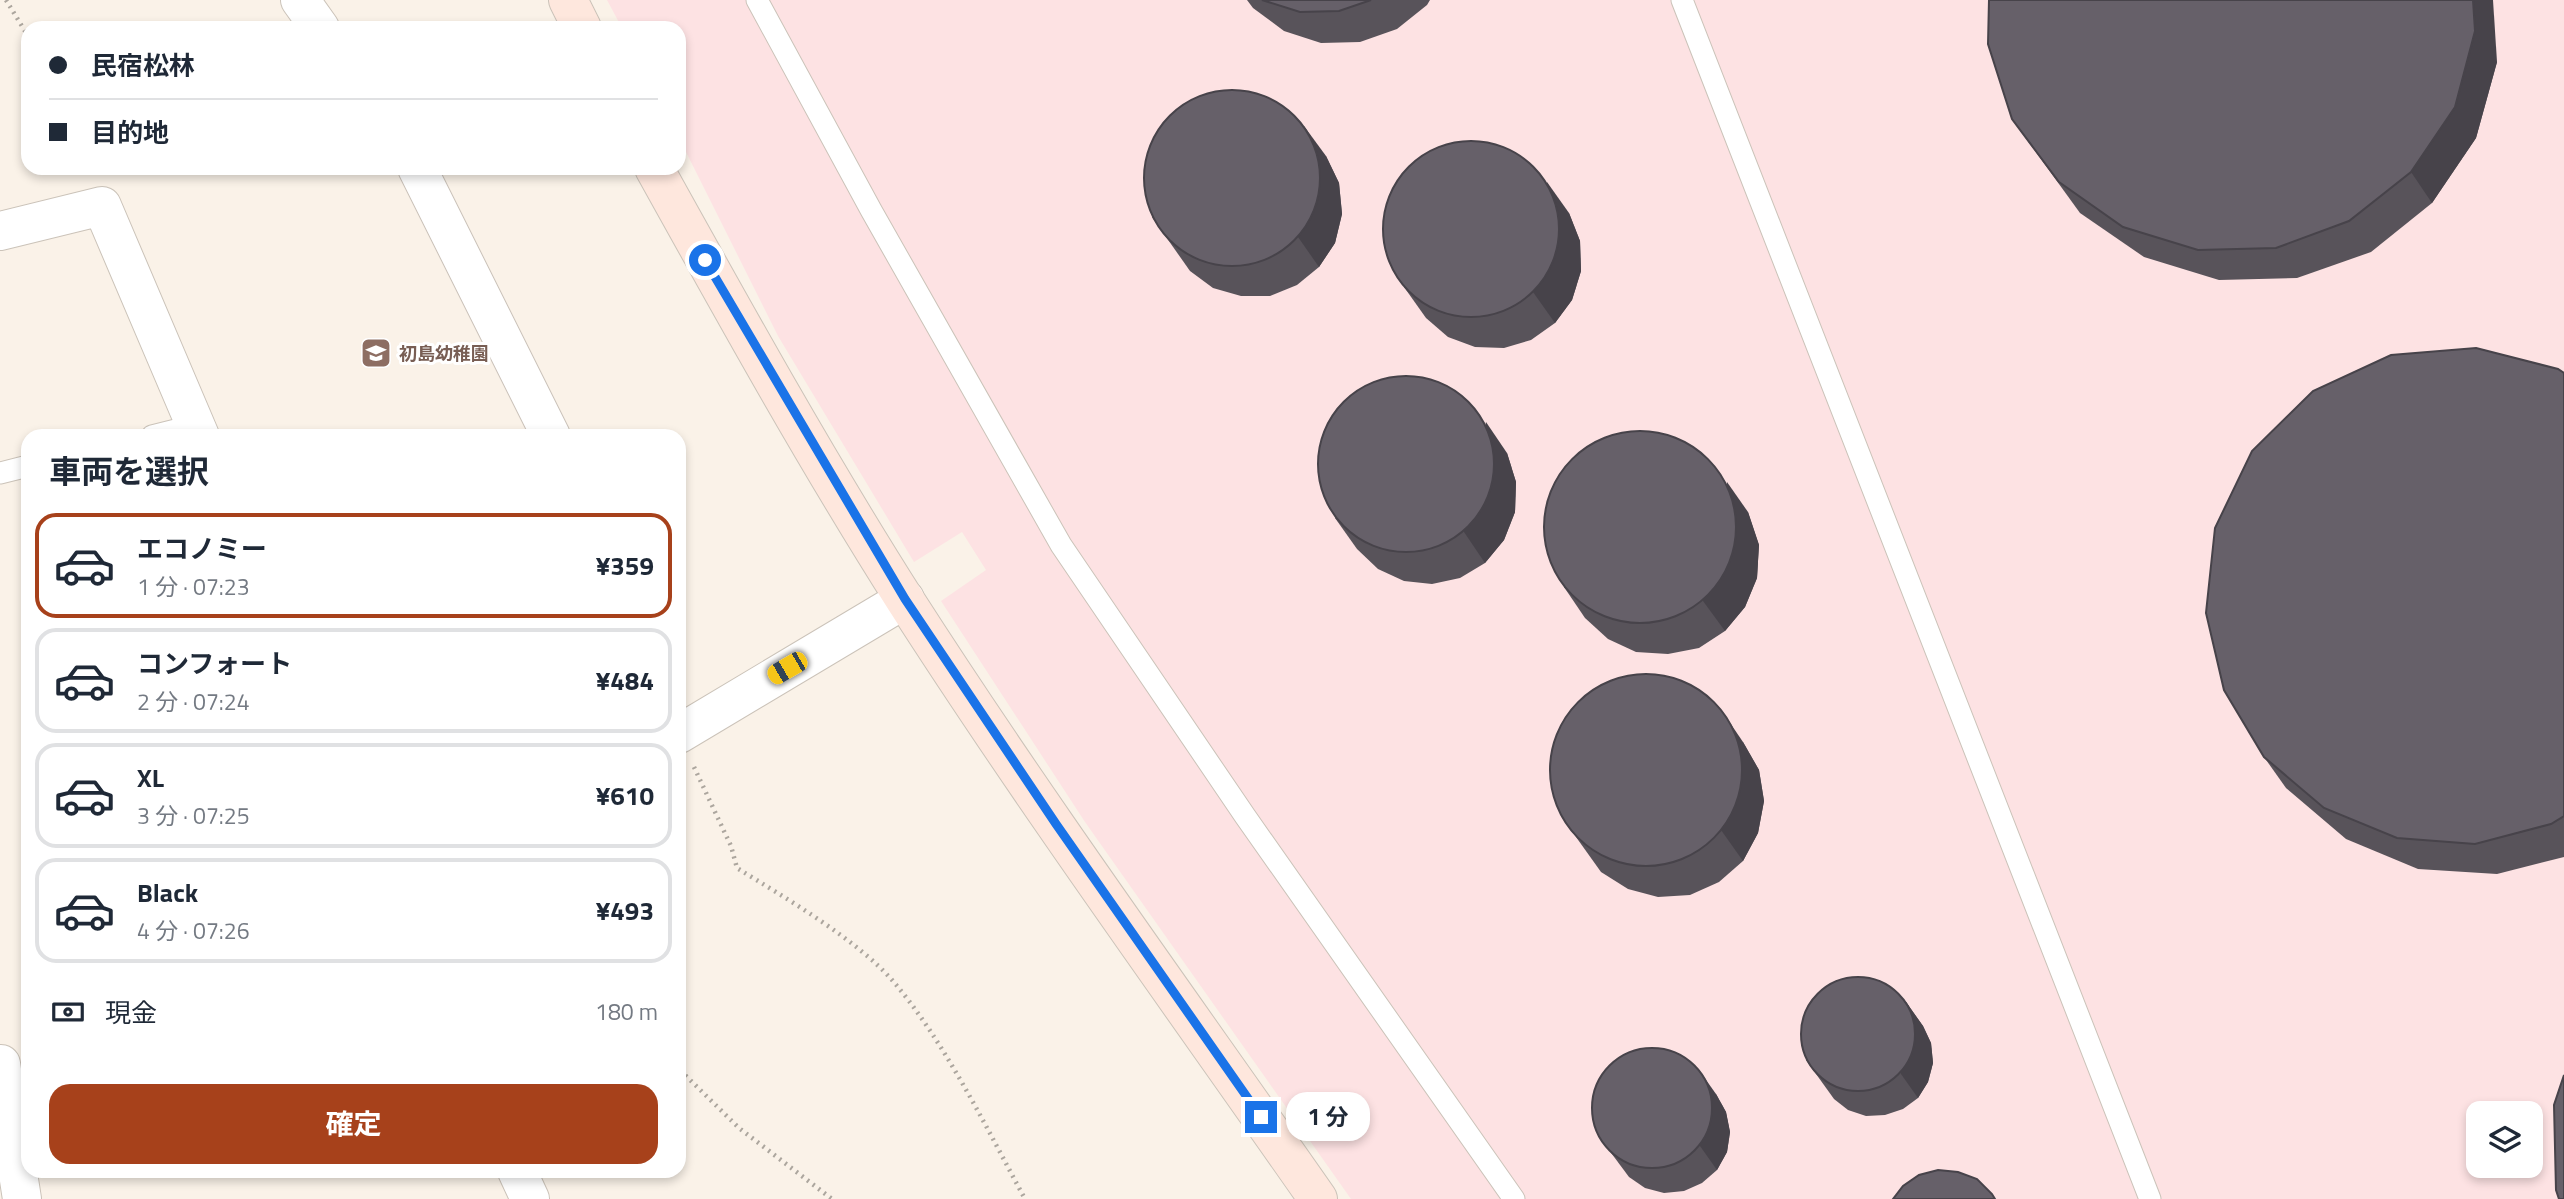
<!DOCTYPE html>
<html lang="ja">
<meta charset="utf-8">
<style>
body{margin:0;font-family:"Titillium Web","Noto Sans JP",sans-serif;background:#f2f2f3;color:#1f2937;height:100vh;display:flex;flex-direction:column;font-size:26px;white-space:nowrap}
*{box-sizing:border-box;margin:0}
p{font-size:23px;color:#747a83}
.icon{flex:none;width:38px;height:38px;fill:none;stroke:currentColor;stroke-width:2;stroke-linecap:round;stroke-linejoin:round}
.map{position:relative;flex:1;overflow:hidden}
.side{position:absolute;left:21px;top:429px;width:665px;height:749px;display:flex;flex-direction:column;background:#fff;border-radius:21px;box-shadow:0 4px 10px #0003}
.side>*{flex:none}
.hud{position:absolute;left:21px;top:21px;width:665px;height:154px;border-radius:21px;box-shadow:0 4px 10px #0003;display:grid;align-content:center;height:154px;padding:0 28px;background:#fff}
.buttons{position:absolute;left:2466px;top:1101px;display:grid;gap:14px}
.buttons a{display:grid;place-items:center;width:77px;height:77px;border-radius:14px;background:#fff;box-shadow:0 4px 10px #0003;font-size:35px}
.end{position:absolute;width:32px;height:32px;margin:-16px;border:9px solid #1a73e8;background:#fff;box-shadow:0 0 0 4px #fff}
.from{border-radius:50%}
.bubble{position:absolute;height:49px;border-radius:21px;background:#fff;box-shadow:0 4px 10px #0003;font-size:23px;font-weight:700;line-height:49px;text-align:center}
.car{position:absolute;width:21px;height:42px;margin:-21px -10px;border-radius:9px;box-shadow:0 0 5px 2px #0007;background:linear-gradient(#f5c518 24%,#345 0 40%,#f5c518 0 76%,#345 0 86%,#f5c518 0)}
.hud b{display:flex;align-items:center;gap:24px;height:66px;font-size:26px}
.hud b+b{border-top:2px solid #e0e1e3}
.hud i{width:18px;height:18px;background:#1f2937}
ul{padding:0;list-style:none}
li{display:flex;align-items:center;gap:21px;height:105px;margin:0 14px 10px;padding:0 14px;border:4px solid #e0e1e3;border-radius:21px}
li div{flex:1}
li b{display:block;font-size:26px}
li em{font-style:normal;font-weight:700}
li.selected{border-color:#a7411b}
li>.icon{width:63px;height:63px;stroke-width:1.5}
h2{padding:0 28px;font-size:32px;line-height:84px}
.pay{display:flex;align-items:center;gap:18px;height:77px;padding:0 28px;font-size:26px}
.pay p{margin-inline-start:auto}
.action{display:flex;gap:14px;margin-top:auto;padding:14px 28px}
.action a{flex:1;height:80px;border-radius:21px;background:#a7411b;color:#fff;font-size:28px;font-weight:700;line-height:80px;text-align:center}
.map>svg:first-child{display:block}
.industrial{fill:#fde2e3;fill-rule:evenodd}
.lines{fill:none;stroke-linecap:round;stroke-linejoin:round}
.lane-casing{stroke:#cbc3b9;stroke-width:23}
.street-casing{stroke:#cbc3b9;stroke-width:40}
.secondary-casing{stroke:#cbc3b9;stroke-width:40}
.path{stroke:#aca69e;stroke-width:4.5;stroke-dasharray:2 5;stroke-linecap:butt}
.lane{stroke:#fff;stroke-width:21}
.street{stroke:#fff;stroke-width:38}
.secondary{stroke:#fee7dd;stroke-width:38}
.wall{fill:#58535a}
.shaded-wall{fill:#47434a}
.building{fill:#666069;stroke:#47434a;stroke-width:2}
.route{stroke:#1a73e8;stroke-width:9}
.labels{text-anchor:middle;dominant-baseline:central;stroke-width:6;stroke-linejoin:round;paint-order:stroke}
.education-label{font-size:18px;font-weight:bold;fill:#785e54;stroke:#fff;text-anchor:start}
</style>
<div class="map">
<svg width="2564" height="1199" viewBox="0 0 2564 1199">
<rect width="100%" height="100%" fill="#faf2e8"/>
<path class="industrial" d="M607,0H2564V1199H1351L1085,822L941,601L986,570L962,532L914,562L778,336L679,138V28H622ZM2478,1113H2530V1166H2478Z"/>
<g class="lines">
<g class="lane-casing">
<g id="lane">
<path d="M757,0L871,210L1061,545L1245,816L1514,1199"/>
<path d="M1682,0L2150,1199"/>
<path d="M152,436L196,425"/>
<path d="M0,473L28,466"/>
</g>
</g>
<g class="street-casing">
<g id="street">
<path d="M300,0L320,28"/>
<path d="M417,168L551,436"/>
<path d="M0,231L102,206L200,436"/>
<path d="M679,734L905,599"/>
<path d="M1,1064L22,1199"/>
<path d="M517,1171L530,1199"/>
</g>
</g>
<g class="secondary-casing">
<g id="secondary">
<path d="M568,0L582,28"/>
<path d="M654,168C735,314 816,460 905,600C1036,804 1179,1000 1318,1199"/>
</g>
</g>
<g class="path">
<path d="M6,0L28,36"/>
<path d="M694,767L731,846L737,868C784,897 856,939 892,980C944,1040 987,1129 1025,1199"/>
<path d="M679,1074H684L739,1128L832,1199"/>
</g>
<use href="#lane" class="lane"/>
<use href="#street" class="street"/>
<use href="#secondary" class="secondary"/>
</g>
<g class="wall">
<path d="M1247,0H1430L1427,5L1397,29L1360,42L1321,43L1284,31L1253,8Z"/>
<path d="M2497,62L2476,138L2432,203L2371,252L2297,278L2219,280L2144,257L2080,213L2012,119Z"/>
<path d="M1326,156L1339,183L1342,214L1335,243L1319,267L1297,285L1270,296H1241L1213,288L1190,271L1152,217Z"/>
<path d="M1569,213L1580,241L1581,271L1572,300L1555,323L1531,340L1504,348L1475,347L1448,337L1426,318L1404,287Z"/>
<path d="M2564,373V857L2497,874L2418,869L2346,839L2286,788L2264,757Z"/>
<path d="M1507,453L1516,482L1515,512L1504,540L1485,563L1460,578L1432,584L1404,581L1378,569L1357,549L1335,518Z"/>
<path d="M1748,512L1759,545L1757,578L1745,607L1725,631L1699,648L1668,654L1636,652L1608,639L1585,618L1564,587Z"/>
<path d="M1743,742L1759,770L1764,801L1758,833L1743,861L1719,882L1690,895L1658,897L1628,889L1601,872L1561,816Z"/>
<path d="M1906,1002L1923,1026L1931,1043L1933,1063L1928,1082L1918,1098L1903,1109L1885,1115L1866,1116L1848,1110L1834,1099L1806,1060Z"/>
<path d="M1716,1094L1726,1112L1730,1132L1727,1152L1717,1170L1702,1183L1684,1191L1664,1193L1645,1188L1629,1177L1600,1138Z"/>
</g>
<g class="shaded-wall">
<path d="M2473,0H2493L2497,62L2476,138L2432,203L2411,172Z"/>
<path d="M1304,126L1326,156L1339,183L1342,214L1335,243L1319,267L1298,237Z"/>
<path d="M1547,182L1569,213L1580,241L1581,271L1572,300L1555,323L1533,292Z"/>
<path d="M1486,422L1507,453L1516,482L1515,512L1504,540L1485,563L1464,532Z"/>
<path d="M1727,482L1748,512L1759,545L1757,578L1745,607L1725,631L1703,601Z"/>
<path d="M1722,711L1743,742L1759,770L1764,801L1758,833L1743,861L1721,830Z"/>
<path d="M1906,1002L1923,1026L1931,1043L1933,1063L1928,1082L1918,1098L1901,1074Z"/>
<path d="M1699,1070L1716,1094L1726,1112L1730,1132L1727,1152L1717,1170L1700,1146Z"/>
</g>
<g class="building">
<path d="M1262,0H1371L1339,11L1300,12Z"/>
<path d="M1989,0H2473L2475,31L2455,107L2411,172L2349,221L2276,248L2198,250L2123,227L2059,182L2012,119L1988,44Z"/>
<circle cx="1232" cy="178" r="88"/>
<circle cx="1471" cy="229" r="88"/>
<path d="M2476,348L2558,369L2564,373V816L2551,824L2475,844L2397,838L2324,808L2264,757L2224,690L2206,613L2215,528L2252,451L2313,391L2391,355Z"/>
<circle cx="1406" cy="464" r="88"/>
<circle cx="1640" cy="527" r="96"/>
<circle cx="1646" cy="770" r="96"/>
<circle cx="1858" cy="1034" r="57"/>
<circle cx="1652" cy="1108" r="60"/>
<path d="M2564,1075V1199H2559L2556,1190L2554,1105Z"/>
<path d="M1938,1170L1958,1172L1977,1179L1992,1194L1995,1199H1893L1903,1186L1919,1175Z"/>
</g>
<g class="lines">
<path class="route" d="M705,260L905,599L1056,824L1261,1117"/>
</g>
<defs>
<g id="school-square" transform="scale(1.575)"><rect x="-9" y="-9" width="18" height="18" rx="4" fill="#8d6e63" stroke="#fff"/><path d="M0-5L7-2L0 1L-7-2ZM-4 1L0 2.5L4 1V4Q0 6-4 4Z" fill="#fff"/></g>
</defs>
<g fill-rule="evenodd">
<use href="#school-square" x="376" y="353"/>
</g>
<g class="labels">
<g class="education-label">
<text x="399" y="353">初島幼稚園</text>
</g>
</g>
</svg>
<div class="buttons">
<a><svg class="icon" aria-label="layers" viewBox="0 0 24 24"><path d="M12 4l9 5-9 5-9-5zM3 14l9 5 9-5"/></svg></a>
</div>
<i class="end from" style="left:705px;top:260px"></i>
<i class="end" style="left:1261px;top:1117px"></i>
<div class="bubble" style="left:1286px;top:1092px;width:84px">1 分</div>
<i class="car" style="left:787px;top:668px;rotate:240deg"></i>
<div class="hud">
<b><i class="from"></i>民宿松林</b>
<b><i></i>目的地</b>
</div>
<section class="side">
<h2>車両を選択</h2>
<ul>
<li class="selected"><svg class="icon" aria-label="car" viewBox="0 0 24 24"><path d="M5 17H2v-5l4-1 3-4h7l3 4 3 1v5h-3M9 17h6M6 11h13"/><circle cx="7" cy="17" r="2"/><circle cx="17" cy="17" r="2"/></svg><div><b>エコノミー</b><p>1 分 · 07:23</p></div><em>¥359</em></li>
<li><svg class="icon" aria-label="car" viewBox="0 0 24 24"><path d="M5 17H2v-5l4-1 3-4h7l3 4 3 1v5h-3M9 17h6M6 11h13"/><circle cx="7" cy="17" r="2"/><circle cx="17" cy="17" r="2"/></svg><div><b>コンフォート</b><p>2 分 · 07:24</p></div><em>¥484</em></li>
<li><svg class="icon" aria-label="car" viewBox="0 0 24 24"><path d="M5 17H2v-5l4-1 3-4h7l3 4 3 1v5h-3M9 17h6M6 11h13"/><circle cx="7" cy="17" r="2"/><circle cx="17" cy="17" r="2"/></svg><div><b>XL</b><p>3 分 · 07:25</p></div><em>¥610</em></li>
<li><svg class="icon" aria-label="car" viewBox="0 0 24 24"><path d="M5 17H2v-5l4-1 3-4h7l3 4 3 1v5h-3M9 17h6M6 11h13"/><circle cx="7" cy="17" r="2"/><circle cx="17" cy="17" r="2"/></svg><div><b>Black</b><p>4 分 · 07:26</p></div><em>¥493</em></li>
</ul>
<div class="pay"><svg class="icon" aria-label="cash" viewBox="0 0 24 24"><path d="M3 7h18v10H3z"/><circle cx="12" cy="12" r="2"/></svg>現金<p>180 m</p></div>
<div class="action"><a>確定</a></div>
</section>
</div>
